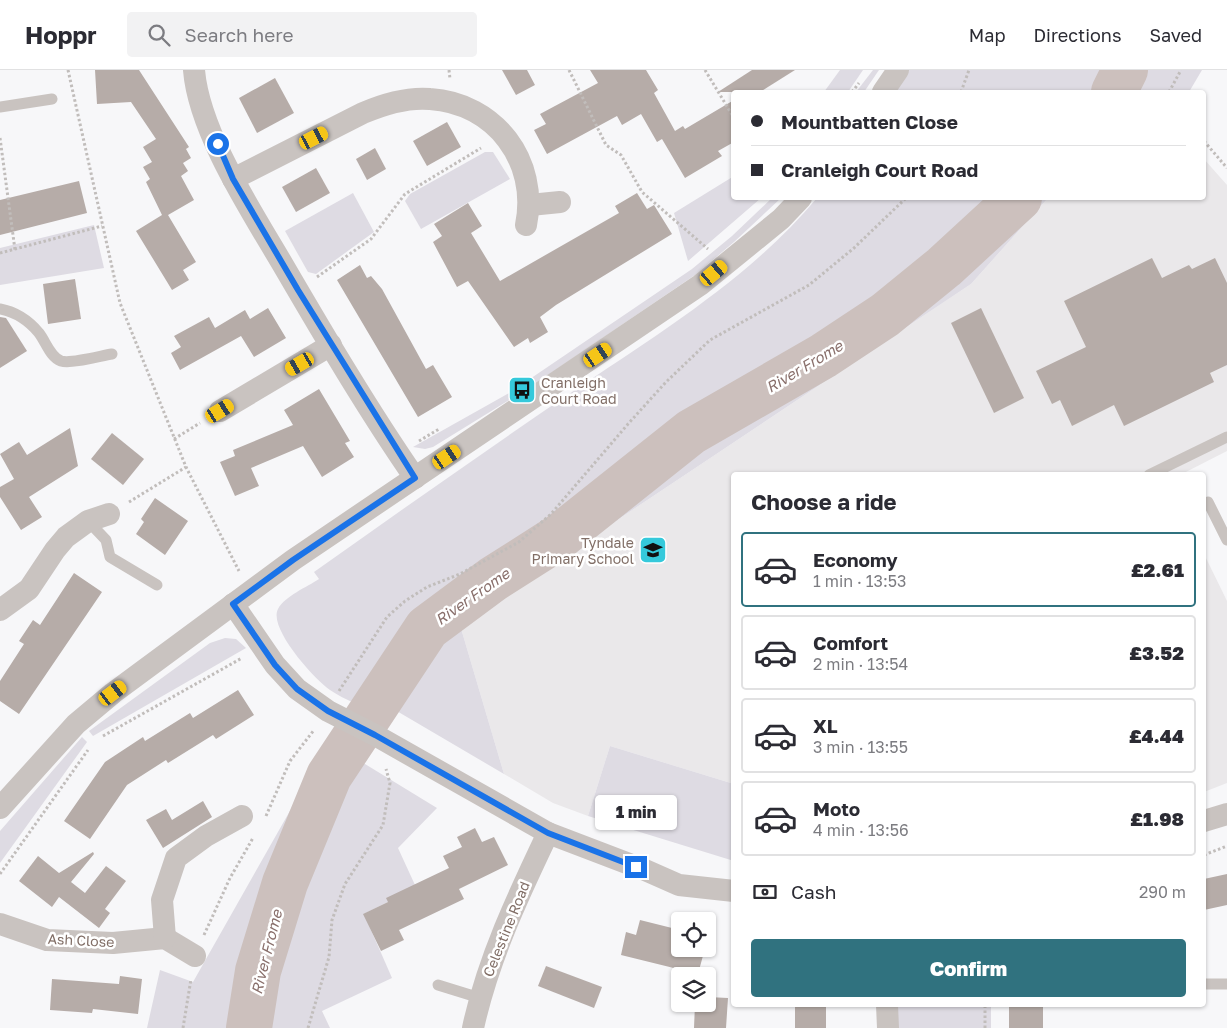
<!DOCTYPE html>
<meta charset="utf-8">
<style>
body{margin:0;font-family:"Golos Text",sans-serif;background:#f2f2f3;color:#2b2b33;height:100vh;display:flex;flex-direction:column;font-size:19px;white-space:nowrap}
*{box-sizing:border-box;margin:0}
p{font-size:16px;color:#7c7c81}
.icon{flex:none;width:28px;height:28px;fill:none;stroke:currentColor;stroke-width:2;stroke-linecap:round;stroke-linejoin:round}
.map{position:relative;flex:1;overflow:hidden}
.drawer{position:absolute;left:731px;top:402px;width:475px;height:535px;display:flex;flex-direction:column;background:#fff;border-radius:5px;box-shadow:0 1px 4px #0004}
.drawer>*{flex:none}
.banner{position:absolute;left:731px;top:20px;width:475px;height:110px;border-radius:5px;box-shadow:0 1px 4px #0004;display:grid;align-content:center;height:110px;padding:0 20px;background:#fff}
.buttons{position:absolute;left:671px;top:842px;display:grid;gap:10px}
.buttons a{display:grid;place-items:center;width:45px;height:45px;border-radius:5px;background:#fff;box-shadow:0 1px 4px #0004;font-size:25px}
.end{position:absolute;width:22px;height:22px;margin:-11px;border:6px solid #1a73e8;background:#fff;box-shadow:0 0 0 2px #fff}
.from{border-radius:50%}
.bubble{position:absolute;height:35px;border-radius:5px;background:#fff;box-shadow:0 1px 4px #0004;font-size:16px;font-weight:800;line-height:35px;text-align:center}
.car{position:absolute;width:15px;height:30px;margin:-15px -8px;border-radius:6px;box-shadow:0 0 4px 1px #0007;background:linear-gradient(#f5c518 24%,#345 0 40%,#f5c518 0 76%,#345 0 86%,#f5c518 0)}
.banner b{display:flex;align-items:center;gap:18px;height:48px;font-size:19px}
.banner b+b{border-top:1px solid #e1e1e2}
.banner i{width:12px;height:12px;background:#2b2b33}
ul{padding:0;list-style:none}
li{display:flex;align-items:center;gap:15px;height:75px;margin:0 10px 8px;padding:0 10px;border:2px solid #e1e1e2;border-radius:5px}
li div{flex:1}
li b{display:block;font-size:19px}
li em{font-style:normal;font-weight:800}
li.on{border-color:#30727f}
li>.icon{width:45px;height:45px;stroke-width:1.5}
h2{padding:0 20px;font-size:22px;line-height:60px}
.pay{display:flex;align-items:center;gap:12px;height:55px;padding:0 20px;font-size:19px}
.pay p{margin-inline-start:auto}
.cta{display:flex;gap:10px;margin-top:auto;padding:10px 20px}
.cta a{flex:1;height:58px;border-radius:5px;background:#30727f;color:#fff;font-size:20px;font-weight:800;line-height:58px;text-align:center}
header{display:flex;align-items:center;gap:30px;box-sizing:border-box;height:70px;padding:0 25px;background:#fff;border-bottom:1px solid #e1e1e2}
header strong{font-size:24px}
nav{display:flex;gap:28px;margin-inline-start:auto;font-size:18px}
.search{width:350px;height:45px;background:#f2f2f3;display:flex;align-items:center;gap:12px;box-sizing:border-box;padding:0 18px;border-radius:5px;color:#7c7c81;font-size:19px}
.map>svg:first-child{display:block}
.built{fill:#eae8ea}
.green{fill:#dedbe3}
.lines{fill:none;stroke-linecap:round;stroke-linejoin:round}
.river{stroke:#ccc0bd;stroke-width:46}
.building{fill:#b6aca8}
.path{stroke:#c1bdbb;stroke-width:3;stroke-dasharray:2.5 2.5;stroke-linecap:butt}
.service{stroke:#c9c3c0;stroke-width:11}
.minor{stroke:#c9c3c0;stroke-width:22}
.route{stroke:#1a73e8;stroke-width:6}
.labels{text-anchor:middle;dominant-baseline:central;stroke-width:5;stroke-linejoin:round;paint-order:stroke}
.poi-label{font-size:14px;fill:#816e66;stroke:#fff;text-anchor:start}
.street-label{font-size:14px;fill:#816e66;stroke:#fff}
.water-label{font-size:15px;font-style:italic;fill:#896f6b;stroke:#fff}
</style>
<header>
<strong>Hoppr</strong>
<div class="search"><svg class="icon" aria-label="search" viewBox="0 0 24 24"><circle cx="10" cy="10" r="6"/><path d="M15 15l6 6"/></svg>Search here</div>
<nav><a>Map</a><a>Directions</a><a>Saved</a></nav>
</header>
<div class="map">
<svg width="1227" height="958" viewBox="0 0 1227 958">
<rect width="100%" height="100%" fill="#f7f7f9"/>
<g class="built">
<path d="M1204,89L1227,115V381L1180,405H734V714L610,676L588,746L553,733L504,704L460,555L971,214L1048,128H1204Z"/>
<path d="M1204,484L1227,531V713L1204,722Z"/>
</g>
<g class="green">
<path d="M840,0H863L848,22H824Z"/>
<path d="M873,0H879L864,22H856Z"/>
<path d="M909,0H1202L1189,22L1144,21L1142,22H896Z"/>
<path d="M485,82H493L510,109L421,159L405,131L410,124Z"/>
<path d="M734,106V128H761L688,191L674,143Z"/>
<path d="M353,123L374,162L316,204L308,202L285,161Z"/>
<path d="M772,128H781L734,172L695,205L523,322L521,315L692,199L732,166Z"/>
<path d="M817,128H1048L971,214L460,555L504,704L361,620L354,633C346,629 337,625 330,620C314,609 268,558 278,539C285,526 307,517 319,509L314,502C400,441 485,381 572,322C658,264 750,208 817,128Z"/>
<path d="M94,155L104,198L0,215V178Z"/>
<path d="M511,322L514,327L433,377L425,379L413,377Z"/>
<path d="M225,568L236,569L246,578L93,666L89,661L210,573Z"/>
<path d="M82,667L87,672L0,793V761Z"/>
<path d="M329,672L437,738L398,778L415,815L388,832L364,844L392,908L322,941L330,958H257L270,900L278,842L255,899L245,958H147L160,900L193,912Z"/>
<path d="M610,676L734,714V791L588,746Z"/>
<path d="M895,935H991V958H896Z"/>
</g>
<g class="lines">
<g class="river">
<path d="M1114,22L1125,0"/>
<path d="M249,958L258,901L285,813L329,706L427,558L493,509L559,467L691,362L823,286L885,245L944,197L1019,128"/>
</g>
</g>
<g class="building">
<path d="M95,0H139L189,77L186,79L191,88L183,93L188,101L181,106L194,130L168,145L196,192L183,200L189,210L172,220L136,161L162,145L146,112L150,109L143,97L152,92L143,77L156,69L131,32L97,34Z"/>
<path d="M502,0H527L535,15L516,25Z"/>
<path d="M590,0H646L658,20L654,23L675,61L683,56L685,59L734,30V72L718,81L722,86L685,108L662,69L657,72L641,44L622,55L617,46L547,84L534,60L546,54L540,44L598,13Z"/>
<path d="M752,0H795L760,22H718Z"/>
<path d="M275,8L294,43L257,63L239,28Z"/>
<path d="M447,52L461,77L427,96L413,71Z"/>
<path d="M375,78L386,99L367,110L356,89Z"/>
<path d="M316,98L330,123L296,142L282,117Z"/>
<path d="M79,111L87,143L0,165V130Z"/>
<path d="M637,123L647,139L654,135L672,164L556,235L540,247L548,262L530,273L528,268L514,277L468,211L457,217L433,172L442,166L434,154L468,133L482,156L471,163L500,211L619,143L615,136Z"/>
<path d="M1152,188L1162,208L1189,195L1192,199L1215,188L1227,213V295L1210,303L1214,312L1124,356L1114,335L1072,356L1060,330L1052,334L1036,301L1086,277L1064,231Z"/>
<path d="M360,195L367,208L371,206L382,219L426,299L433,295L452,327L418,347L337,210Z"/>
<path d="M75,209L81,249L48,254L43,214Z"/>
<path d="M268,238L286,268L254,287L241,266L180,300L171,283L181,277L174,266L209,247L215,258L245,240L250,249Z"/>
<path d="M981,238L1024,328L994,343L951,253Z"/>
<path d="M0,247L6,248L27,281L0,298Z"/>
<path d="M319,319L350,371L345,373L354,387L322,407L303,376L251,398L259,416L235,426L220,392L235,386L233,380L293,355L284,340Z"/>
<path d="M70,358L78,396L29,427L42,447L21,460L0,427V417L14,409L0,384L19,372L27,385Z"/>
<path d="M112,363L144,389L123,415L91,389Z"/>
<path d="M155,428L188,451L165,485L136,464L144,452L141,449Z"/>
<path d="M74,503L102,522L19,644L0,631V611L24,574L19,571L33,550L40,555Z"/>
<path d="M238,620L254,645L216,669L213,665L168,693L166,690L127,715L90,769L64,751L105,692L143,667L145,671L190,643L193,648Z"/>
<path d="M203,731L212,747L163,778L146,750L166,739L172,750Z"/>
<path d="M475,758L482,772L494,767L508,795L459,819L464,829L399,860L404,870L381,881L363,844L388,832L386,828L449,798L443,786L462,777L457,767Z"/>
<path d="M93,782L94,784L71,812L85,823L106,796L126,811L105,839L110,843L99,858L59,827L52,837L19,811L38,786L59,803Z"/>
<path d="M1227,804V835L1204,840V809Z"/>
<path d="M640,850L680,860V879L704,882L698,904L621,885L626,862L636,865Z"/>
<path d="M546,896L602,917L594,938L538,916Z"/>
<path d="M120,906L142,909L138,944L93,939L92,943L50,940L52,909L119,914Z"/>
<path d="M708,927L728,928L726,958H694L695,934H708Z"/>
<rect x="795" y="935" width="31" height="23"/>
<rect x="1009" y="935" width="34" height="23"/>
</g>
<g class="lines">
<g class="path">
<path d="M68,0L120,233L186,397L239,501"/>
<path d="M449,0L450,9"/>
<path d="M569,0L606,75L621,85L642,122L708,179"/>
<path d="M705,0L734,48"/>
<path d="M852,22L859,13"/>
<path d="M961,22L969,0"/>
<path d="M1169,22L1181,0"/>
<path d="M0,68L15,180"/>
<path d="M1204,71L1227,98"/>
<path d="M0,183L102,156"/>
<path d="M317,207L371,169L405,124L481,78"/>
<path d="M174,369L200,353"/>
<path d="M419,371L439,359"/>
<path d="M129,432L186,397"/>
<path d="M339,621L387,547L405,531L427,517L460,504L519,472L551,444L628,354L666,312L710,270L809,215L854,178L906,128"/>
<path d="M103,666L242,588"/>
<path d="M266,746L290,691L314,660"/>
<path d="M1204,785L1227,776"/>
<path d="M0,804L88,680"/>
<path d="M204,865L230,808L253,768"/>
<path d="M183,958L191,909"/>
<path d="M308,958L329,887L332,850L345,814L383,755L390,713L386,699"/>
<path d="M985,958V935"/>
</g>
<g class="service">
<path d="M0,37L52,29"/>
<path d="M0,239C16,242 29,251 39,263C46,272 50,287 61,291C71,294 100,286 112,284"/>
<path d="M1149,405L1227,367"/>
<path d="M1208,432L1227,470"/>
<path d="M88,451L106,470L110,487L157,515"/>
<path d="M1204,914H1227"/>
<path d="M438,915L480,928"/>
</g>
<g class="minor">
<path d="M194,0C199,62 252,142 283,195C325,267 368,340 415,408"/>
<path d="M883,22L898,0"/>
<path d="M233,109L363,43C384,34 407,27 430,29C495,33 539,91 526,155"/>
<path d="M530,135L560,132"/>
<path d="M220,341L331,275"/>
<path d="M233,534L275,595L297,619L328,641L375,665L548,763L645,800L679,815L734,821"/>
<path d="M0,540L29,519L55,480L66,467L88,451L109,444"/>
<path d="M0,738L76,654L113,623L293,490L700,215L781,149L801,128"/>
<path d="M1204,751L1227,744"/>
<path d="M0,854L47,870L113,873L165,868L195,886"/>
<path d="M165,868L162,830L176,788L206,766L242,746"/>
<path d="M887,935L888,958"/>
<path d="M473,958C488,889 518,826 548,763"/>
</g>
</g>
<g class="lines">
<path class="route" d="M218,74L233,109L298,220L415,408L293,490L233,534L275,595L297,619L328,641L375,665L548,763L636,797"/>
</g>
<defs>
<g id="bus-square" transform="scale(1.4375)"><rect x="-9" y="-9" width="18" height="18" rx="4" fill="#35c9db" stroke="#fff"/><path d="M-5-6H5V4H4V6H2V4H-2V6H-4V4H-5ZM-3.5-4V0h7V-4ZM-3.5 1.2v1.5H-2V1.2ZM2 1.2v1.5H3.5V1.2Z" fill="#111"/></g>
<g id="school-square" transform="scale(1.4375)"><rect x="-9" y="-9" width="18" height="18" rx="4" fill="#35c9db" stroke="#fff"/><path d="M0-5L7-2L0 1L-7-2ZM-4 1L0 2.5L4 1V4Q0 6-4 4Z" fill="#111"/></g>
</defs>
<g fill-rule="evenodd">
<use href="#bus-square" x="522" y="320"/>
<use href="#school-square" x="653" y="480"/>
</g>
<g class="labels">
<g class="poi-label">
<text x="541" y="312">Cranleigh<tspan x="541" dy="16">Court Road</tspan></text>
<text x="634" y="472" text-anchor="end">Tyndale<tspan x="634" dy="16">Primary School</tspan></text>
</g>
<g class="street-label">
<text transform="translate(506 859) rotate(-68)">Celestine Road</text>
<text transform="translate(81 870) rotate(3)">Ash Close</text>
</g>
<g class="water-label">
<text transform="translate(804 296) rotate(-31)">River Frome</text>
<text transform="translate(472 526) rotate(-35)">River Frome</text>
<text transform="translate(266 882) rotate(-76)">River Frome</text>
</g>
</g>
</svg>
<div class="buttons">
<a><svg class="icon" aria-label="locate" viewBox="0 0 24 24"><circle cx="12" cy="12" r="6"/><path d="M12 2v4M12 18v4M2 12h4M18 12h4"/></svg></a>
<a><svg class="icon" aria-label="layers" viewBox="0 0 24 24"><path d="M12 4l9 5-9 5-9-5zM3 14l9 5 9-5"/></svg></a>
</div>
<i class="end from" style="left:218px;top:74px"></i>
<i class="end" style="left:636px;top:797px"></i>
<div class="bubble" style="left:595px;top:725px;width:82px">1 min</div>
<i class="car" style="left:314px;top:68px;rotate:63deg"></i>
<i class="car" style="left:714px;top:203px;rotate:50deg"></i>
<i class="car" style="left:598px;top:285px;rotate:56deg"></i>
<i class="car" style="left:300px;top:294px;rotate:240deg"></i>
<i class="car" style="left:220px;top:341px;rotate:59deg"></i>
<i class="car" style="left:447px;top:387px;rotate:56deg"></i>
<i class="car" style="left:113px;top:623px;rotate:53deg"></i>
<div class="banner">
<b><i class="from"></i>Mountbatten Close</b>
<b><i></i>Cranleigh Court Road</b>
</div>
<section class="drawer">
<h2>Choose a ride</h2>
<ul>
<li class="on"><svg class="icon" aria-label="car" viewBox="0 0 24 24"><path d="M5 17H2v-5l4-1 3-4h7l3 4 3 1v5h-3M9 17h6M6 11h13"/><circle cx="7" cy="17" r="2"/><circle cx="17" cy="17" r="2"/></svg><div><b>Economy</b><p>1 min · 13:53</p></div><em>£2.61</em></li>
<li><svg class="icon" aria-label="car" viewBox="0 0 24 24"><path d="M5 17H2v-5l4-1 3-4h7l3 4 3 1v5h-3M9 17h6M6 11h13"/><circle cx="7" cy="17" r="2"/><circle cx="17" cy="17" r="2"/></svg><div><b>Comfort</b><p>2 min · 13:54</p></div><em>£3.52</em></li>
<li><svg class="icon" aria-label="car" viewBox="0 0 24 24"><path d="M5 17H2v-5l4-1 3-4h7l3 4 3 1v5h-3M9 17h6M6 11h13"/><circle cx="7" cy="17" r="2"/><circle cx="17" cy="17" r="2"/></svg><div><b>XL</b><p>3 min · 13:55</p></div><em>£4.44</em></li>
<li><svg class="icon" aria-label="car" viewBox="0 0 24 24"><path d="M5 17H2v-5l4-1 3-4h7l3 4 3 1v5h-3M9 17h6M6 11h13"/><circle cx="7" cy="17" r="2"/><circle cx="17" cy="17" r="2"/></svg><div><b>Moto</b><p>4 min · 13:56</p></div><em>£1.98</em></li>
</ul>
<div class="pay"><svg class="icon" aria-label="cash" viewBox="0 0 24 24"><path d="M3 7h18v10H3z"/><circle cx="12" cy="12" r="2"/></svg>Cash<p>290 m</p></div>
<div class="cta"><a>Confirm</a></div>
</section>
</div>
